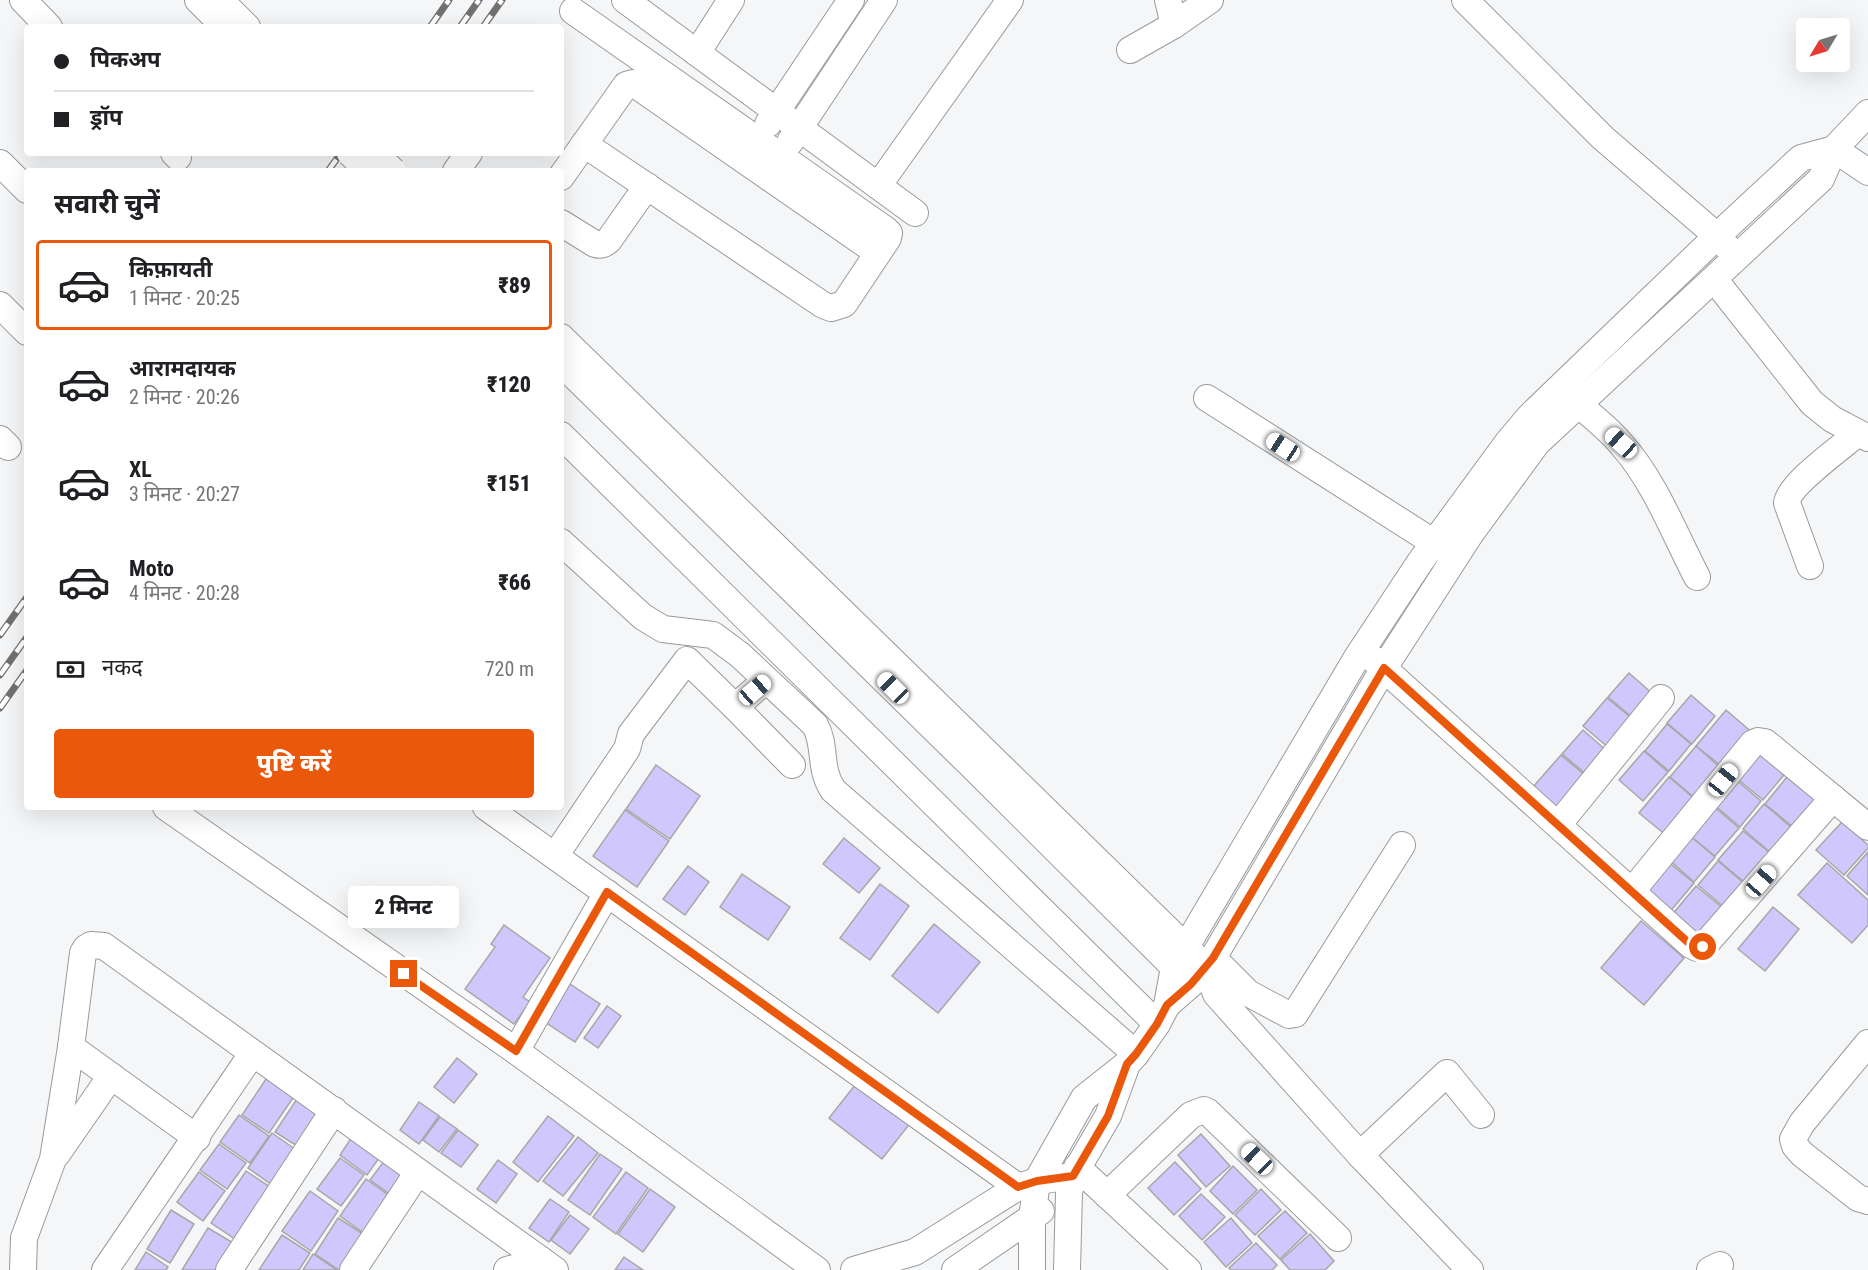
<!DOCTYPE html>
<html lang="hi">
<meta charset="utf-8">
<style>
body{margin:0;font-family:"Roboto Condensed","Noto Sans Devanagari",sans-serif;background:#f2f2f2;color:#202124;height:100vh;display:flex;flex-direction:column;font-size:22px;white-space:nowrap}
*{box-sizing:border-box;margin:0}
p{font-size:20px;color:#757577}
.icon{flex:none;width:33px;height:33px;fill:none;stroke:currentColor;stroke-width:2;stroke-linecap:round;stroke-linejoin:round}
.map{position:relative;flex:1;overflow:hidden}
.drawer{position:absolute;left:24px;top:168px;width:540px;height:642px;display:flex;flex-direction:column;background:#fff;border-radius:6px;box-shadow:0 6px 24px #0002}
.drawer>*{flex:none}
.guide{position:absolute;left:24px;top:24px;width:540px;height:132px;border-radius:6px;box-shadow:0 6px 24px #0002;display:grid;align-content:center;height:132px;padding:0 30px;background:#fff}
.needle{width:39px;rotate:232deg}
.fabs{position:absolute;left:1796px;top:18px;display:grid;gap:12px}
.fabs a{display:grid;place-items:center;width:54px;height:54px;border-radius:6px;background:#fff;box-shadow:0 6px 24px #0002;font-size:30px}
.end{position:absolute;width:27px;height:27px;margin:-14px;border:8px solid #ea580c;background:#fff;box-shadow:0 0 0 3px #fff}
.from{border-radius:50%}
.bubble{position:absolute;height:42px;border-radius:6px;background:#fff;box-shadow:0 6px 24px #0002;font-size:20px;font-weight:800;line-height:42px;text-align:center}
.car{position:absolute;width:18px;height:36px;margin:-18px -9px;border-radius:8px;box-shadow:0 0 4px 2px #0007;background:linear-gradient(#fff 24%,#345 0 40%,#fff 0 76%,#345 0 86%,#fff 0)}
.guide b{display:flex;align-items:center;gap:21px;height:57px;font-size:22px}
.guide b+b{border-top:2px solid #e0e0e0}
.guide i{width:15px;height:15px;background:#202124}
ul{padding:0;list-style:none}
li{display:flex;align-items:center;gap:18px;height:90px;margin:0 12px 9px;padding:0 18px;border:3px solid transparent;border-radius:6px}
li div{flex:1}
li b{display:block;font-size:22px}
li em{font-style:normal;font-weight:800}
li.selected{border-color:#ea580c}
li>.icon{width:54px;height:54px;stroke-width:1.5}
h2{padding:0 30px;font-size:27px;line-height:72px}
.pay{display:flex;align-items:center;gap:15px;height:66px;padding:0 30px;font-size:22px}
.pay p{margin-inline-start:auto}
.cta{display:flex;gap:12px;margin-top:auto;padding:12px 30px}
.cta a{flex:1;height:69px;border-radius:6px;background:#ea580c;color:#fff;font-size:24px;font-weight:800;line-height:69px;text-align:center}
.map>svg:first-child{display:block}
.building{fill:#d0c7fc;stroke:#a7a7a8;stroke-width:1.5}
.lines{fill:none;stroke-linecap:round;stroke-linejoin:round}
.minor-casing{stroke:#999a9b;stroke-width:28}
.minor{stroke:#fff;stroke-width:26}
.rail-casing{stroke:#717172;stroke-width:7}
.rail{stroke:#fff;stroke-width:4.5;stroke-dasharray:14;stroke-linecap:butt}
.minor-bridge-casing{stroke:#999a9b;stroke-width:28;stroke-linecap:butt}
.minor-bridge{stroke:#fff;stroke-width:26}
.route{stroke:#ea580c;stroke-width:8}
</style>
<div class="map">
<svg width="1868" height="1270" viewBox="0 0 1868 1270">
<rect width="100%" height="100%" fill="#f5f6f7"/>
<g class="building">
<path d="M1629,673L1654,695L1633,718L1608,697Z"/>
<path d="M1691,695L1715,716L1692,744L1667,723Z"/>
<path d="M1607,698L1634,720L1610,749L1583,726Z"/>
<path d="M1726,710L1754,734L1725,769L1696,746Z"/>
<path d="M1667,724L1691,744L1669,771L1645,751Z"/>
<path d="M1583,730L1607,751L1587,775L1562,754Z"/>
<path d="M1696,746L1723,770L1697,800L1670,777Z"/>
<path d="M1761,747L1788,770L1763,800L1735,777Z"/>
<path d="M1644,751L1668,772L1643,801L1619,780Z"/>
<path d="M1561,755L1586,776L1558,808L1533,787Z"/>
<path d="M656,765L700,796L670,839L626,809Z"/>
<path d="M1791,772L1819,795L1793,827L1765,804Z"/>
<path d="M1669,777L1696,800L1667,836L1639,813Z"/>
<path d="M1734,778L1761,801L1740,827L1713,804Z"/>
<path d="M1764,804L1791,827L1770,852L1743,829Z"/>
<path d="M1712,805L1739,828L1715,856L1688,834Z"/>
<path d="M625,810L669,841L637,887L593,856Z"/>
<path d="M1842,822L1868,845V848L1844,875L1816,850Z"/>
<path d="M1743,831L1770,853L1745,883L1718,860Z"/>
<path d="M1689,835L1715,857L1694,882L1668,859Z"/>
<path d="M844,838L880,868L859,893L823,864Z"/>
<path d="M1868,852V895L1847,876Z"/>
<path d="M1667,861L1694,883L1668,914L1642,891Z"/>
<path d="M1718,861L1745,884L1725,908L1698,885Z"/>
<path d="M1827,863L1868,900V925L1852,943L1798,895Z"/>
<path d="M688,866L709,882L685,915L663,899Z"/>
<path d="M742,874L790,907L768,940L720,907Z"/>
<path d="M880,884L909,906L870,960L840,938Z"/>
<path d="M1696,886L1724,909L1699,939L1671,916Z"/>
<path d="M1773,907L1799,929L1765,971L1738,949Z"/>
<path d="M1641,921L1684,958L1644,1005L1601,968Z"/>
<path d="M934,924L980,962L938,1013L892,976Z"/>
<path d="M504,925L550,958L523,997L530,1002L514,1024L465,989L495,947L491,944Z"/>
<path d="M570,984L600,1004L575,1042L545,1022Z"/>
<path d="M607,1006L621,1016L598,1048L584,1038Z"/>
<path d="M457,1058L477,1074L454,1103L434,1087Z"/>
<path d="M268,1076L295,1095L269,1133L242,1115Z"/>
<path d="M859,1080L912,1121L882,1159L829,1118Z"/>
<path d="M299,1096L328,1115L305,1151L275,1132Z"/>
<path d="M419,1102L439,1116L419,1144L400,1130Z"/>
<path d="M239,1115L269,1136L250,1163L220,1142Z"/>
<path d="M548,1116L574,1136L538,1182L513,1162Z"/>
<path d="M440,1117L457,1129L439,1152L423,1140Z"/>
<path d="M458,1130L478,1145L461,1167L441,1153Z"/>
<path d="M272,1133L299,1152L275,1187L248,1168Z"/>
<path d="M354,1134L382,1154L367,1175L340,1155Z"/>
<path d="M1201,1134L1230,1166L1206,1187L1178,1155Z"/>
<path d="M578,1137L598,1153L563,1196L543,1181Z"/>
<path d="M219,1144L246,1163L227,1189L200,1170Z"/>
<path d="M600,1154L622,1169L590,1215L568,1200Z"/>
<path d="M388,1156L412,1174L394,1197L370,1180Z"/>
<path d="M340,1158L364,1175L341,1206L317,1189Z"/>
<path d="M498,1160L517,1174L496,1203L477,1189Z"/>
<path d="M1175,1162L1201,1189L1174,1215L1148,1188Z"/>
<path d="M1233,1166L1257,1190L1233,1214L1210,1191Z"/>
<path d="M246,1171L276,1191L241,1243L211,1223Z"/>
<path d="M199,1172L225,1191L203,1221L177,1202Z"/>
<path d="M626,1172L648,1188L616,1234L593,1217Z"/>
<path d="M366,1179L394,1199L368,1236L340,1216Z"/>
<path d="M650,1189L675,1207L643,1252L618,1234Z"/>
<path d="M1261,1189L1281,1210L1255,1235L1235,1215Z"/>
<path d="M310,1191L338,1211L311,1251L282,1231Z"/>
<path d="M1201,1194L1225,1217L1202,1240L1179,1216Z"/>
<path d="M550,1199L569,1212L549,1242L529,1228Z"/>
<path d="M171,1210L194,1224L170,1263L147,1249Z"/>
<path d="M1285,1211L1307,1233L1280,1259L1258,1236Z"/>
<path d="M570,1215L589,1229L570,1254L551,1240Z"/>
<path d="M338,1218L368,1237L346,1270H339L315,1254Z"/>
<path d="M1231,1218L1252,1243L1226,1267L1204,1242Z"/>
<path d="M208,1228L235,1244L219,1270H182Z"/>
<path d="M1310,1234L1334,1261L1325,1270H1290L1281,1260Z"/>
<path d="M282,1235L310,1253L299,1270H259Z"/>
<path d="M1256,1243L1277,1265L1272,1270H1231L1229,1268Z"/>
<path d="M146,1252L168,1267L166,1270H135Z"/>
<path d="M313,1254L337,1270H303Z"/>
<path d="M624,1257L643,1270H615Z"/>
</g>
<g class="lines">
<g class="minor-casing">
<g id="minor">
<path d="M23,0L49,27"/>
<path d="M198,0L225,27"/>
<path d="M220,0L247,27"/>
<path d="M625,0L915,213"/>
<path d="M1465,0L1603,138L1717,236L1728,248"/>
<path d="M573,11L886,230L889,233L888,238L844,304L831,308L823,305L584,144"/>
<path d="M1174,25L1210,0"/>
<path d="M1130,50L1174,25L1168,0"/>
<path d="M697,53L731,0"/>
<path d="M768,124L851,0"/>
<path d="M790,142L884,0"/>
<path d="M174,153L178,157"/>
<path d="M0,163L27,190"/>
<path d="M456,171L469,153"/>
<path d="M561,177L626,85L633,83L878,253"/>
<path d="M878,186L1010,0"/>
<path d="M561,223L595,244C601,246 604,245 609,240L647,186"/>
<path d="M1714,279L1812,403L1832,419L1868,438"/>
<path d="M0,305L27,332"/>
<path d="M561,337L1206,967L1216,994L1360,1155L1470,1270"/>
<path d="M561,363L976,770L1185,978"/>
<path d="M1207,398L1447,551"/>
<path d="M1578,404C1593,417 1610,430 1622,445C1655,482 1674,533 1697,577"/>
<path d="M561,435L1157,1024"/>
<path d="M0,439L8,447"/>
<path d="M561,542L643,617L663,629L713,635L740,655L815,725C827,747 818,767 833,790L1136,1054"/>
<path d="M1810,566L1787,503C1788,485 1843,446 1858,433"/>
<path d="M1372,658L1691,945L1697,948L1703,947L1833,798"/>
<path d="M735,707L792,765"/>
<path d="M166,807L516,1051L817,1270"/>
<path d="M486,807L1018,1187L1037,1181L1073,1176"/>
<path d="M1558,825L1661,698"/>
<path d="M555,856L627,749L631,734L687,660L735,707L766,680"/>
<path d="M1632,891L1753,743L1758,741L1765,742L1868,827"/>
<path d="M1213,958L1248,993L1289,1015L1295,1014L1402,845"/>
<path d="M1167,1005L1191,984L1213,958L1384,668L1471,533L1537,443L1821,179L1834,149L1868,113"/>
<path d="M1868,1043L1802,1123L1793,1139L1795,1146L1802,1154L1858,1198L1868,1201"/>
<path d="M71,1047L197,1138"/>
<path d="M516,1051L607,893"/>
<path d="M57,1154L111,1076"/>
<path d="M1360,1155L1447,1073L1481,1115"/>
<path d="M1077,1167L1188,1270"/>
<path d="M1107,1195L1191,1115L1204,1110L1208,1112L1338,1238"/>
<path d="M23,1270L24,1238L53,1159L71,1047L83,953L86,948L91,945L104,946L555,1270"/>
<path d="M105,1270L252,1054"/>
<path d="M229,1270L334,1110"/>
<path d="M353,1270L418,1172"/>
<path d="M507,1270L541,1260"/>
<path d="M854,1270L915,1252L1018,1187"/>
<path d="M955,1270L1041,1211"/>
<path d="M1032,1270V1218L1037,1181L1084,1098L1127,1064L1136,1054L1157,1024L1167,1005L1174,967L1356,659L1420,562L1508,442L1530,416L1717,236L1801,158L1834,149L1868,172"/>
<path d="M1067,1270L1069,1193L1073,1176L1108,1116L1127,1064"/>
<path d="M1710,1270L1720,1265"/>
</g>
</g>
<use href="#minor" class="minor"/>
<g class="rail-casing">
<g id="rail">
<path d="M430,27L449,0"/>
<path d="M460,27L479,0"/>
<path d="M483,27L502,0"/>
<path d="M328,171L341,153"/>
<path d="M358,171L370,153"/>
<path d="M381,171L394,153"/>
<path d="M0,635L27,597"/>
<path d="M0,675L27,637"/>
<path d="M0,708L27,670"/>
</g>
</g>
<use href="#rail" class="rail"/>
<g class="minor-bridge-casing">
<g id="minor-bridge">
<path d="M350,153L368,171"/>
<path d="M374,153L393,171"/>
</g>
</g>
<use href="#minor-bridge" class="minor-bridge"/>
</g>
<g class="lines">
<path class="route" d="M404,974L516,1051L607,892L1018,1187L1037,1181L1073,1176L1108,1116L1127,1064L1136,1054L1157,1024L1167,1005L1191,984L1213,958L1384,668L1691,945L1697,948L1703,947"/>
</g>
</svg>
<div class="fabs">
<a><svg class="needle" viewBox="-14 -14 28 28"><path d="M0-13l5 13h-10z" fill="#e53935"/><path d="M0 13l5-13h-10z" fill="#757577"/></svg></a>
</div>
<i class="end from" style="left:1703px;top:947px"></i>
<i class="end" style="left:404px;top:974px"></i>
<div class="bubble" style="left:348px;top:886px;width:111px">2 मिनट</div>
<i class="car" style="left:1621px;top:443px;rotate:312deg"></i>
<i class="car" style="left:1283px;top:447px;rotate:303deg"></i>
<i class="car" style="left:893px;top:688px;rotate:315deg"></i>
<i class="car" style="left:755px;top:690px;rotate:49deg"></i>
<i class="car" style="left:1723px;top:780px;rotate:39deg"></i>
<i class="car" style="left:1761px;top:881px;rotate:41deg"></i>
<i class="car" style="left:1257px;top:1159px;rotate:314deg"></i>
<div class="guide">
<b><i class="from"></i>पिकअप</b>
<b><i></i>ड्रॉप</b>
</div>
<section class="drawer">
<h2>सवारी चुनें</h2>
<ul>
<li class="selected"><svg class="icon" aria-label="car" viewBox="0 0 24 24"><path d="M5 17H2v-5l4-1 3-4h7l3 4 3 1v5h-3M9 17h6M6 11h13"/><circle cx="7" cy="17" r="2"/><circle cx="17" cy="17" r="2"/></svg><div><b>किफ़ायती</b><p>1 मिनट · 20:25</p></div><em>₹89</em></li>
<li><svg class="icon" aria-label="car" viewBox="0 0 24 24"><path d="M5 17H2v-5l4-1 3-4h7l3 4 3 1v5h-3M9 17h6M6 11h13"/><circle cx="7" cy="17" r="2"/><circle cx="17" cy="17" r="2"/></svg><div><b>आरामदायक</b><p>2 मिनट · 20:26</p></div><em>₹120</em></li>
<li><svg class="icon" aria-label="car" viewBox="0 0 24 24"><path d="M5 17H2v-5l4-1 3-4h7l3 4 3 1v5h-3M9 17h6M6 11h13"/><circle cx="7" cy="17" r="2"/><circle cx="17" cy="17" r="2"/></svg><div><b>XL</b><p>3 मिनट · 20:27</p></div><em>₹151</em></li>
<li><svg class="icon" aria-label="car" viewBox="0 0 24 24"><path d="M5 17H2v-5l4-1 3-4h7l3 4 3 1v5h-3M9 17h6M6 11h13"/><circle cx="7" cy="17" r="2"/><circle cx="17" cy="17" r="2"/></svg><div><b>Moto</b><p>4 मिनट · 20:28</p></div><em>₹66</em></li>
</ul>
<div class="pay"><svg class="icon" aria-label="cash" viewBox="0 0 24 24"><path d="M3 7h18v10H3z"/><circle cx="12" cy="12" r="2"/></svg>नकद<p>720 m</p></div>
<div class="cta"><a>पुष्टि करें</a></div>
</section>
</div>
